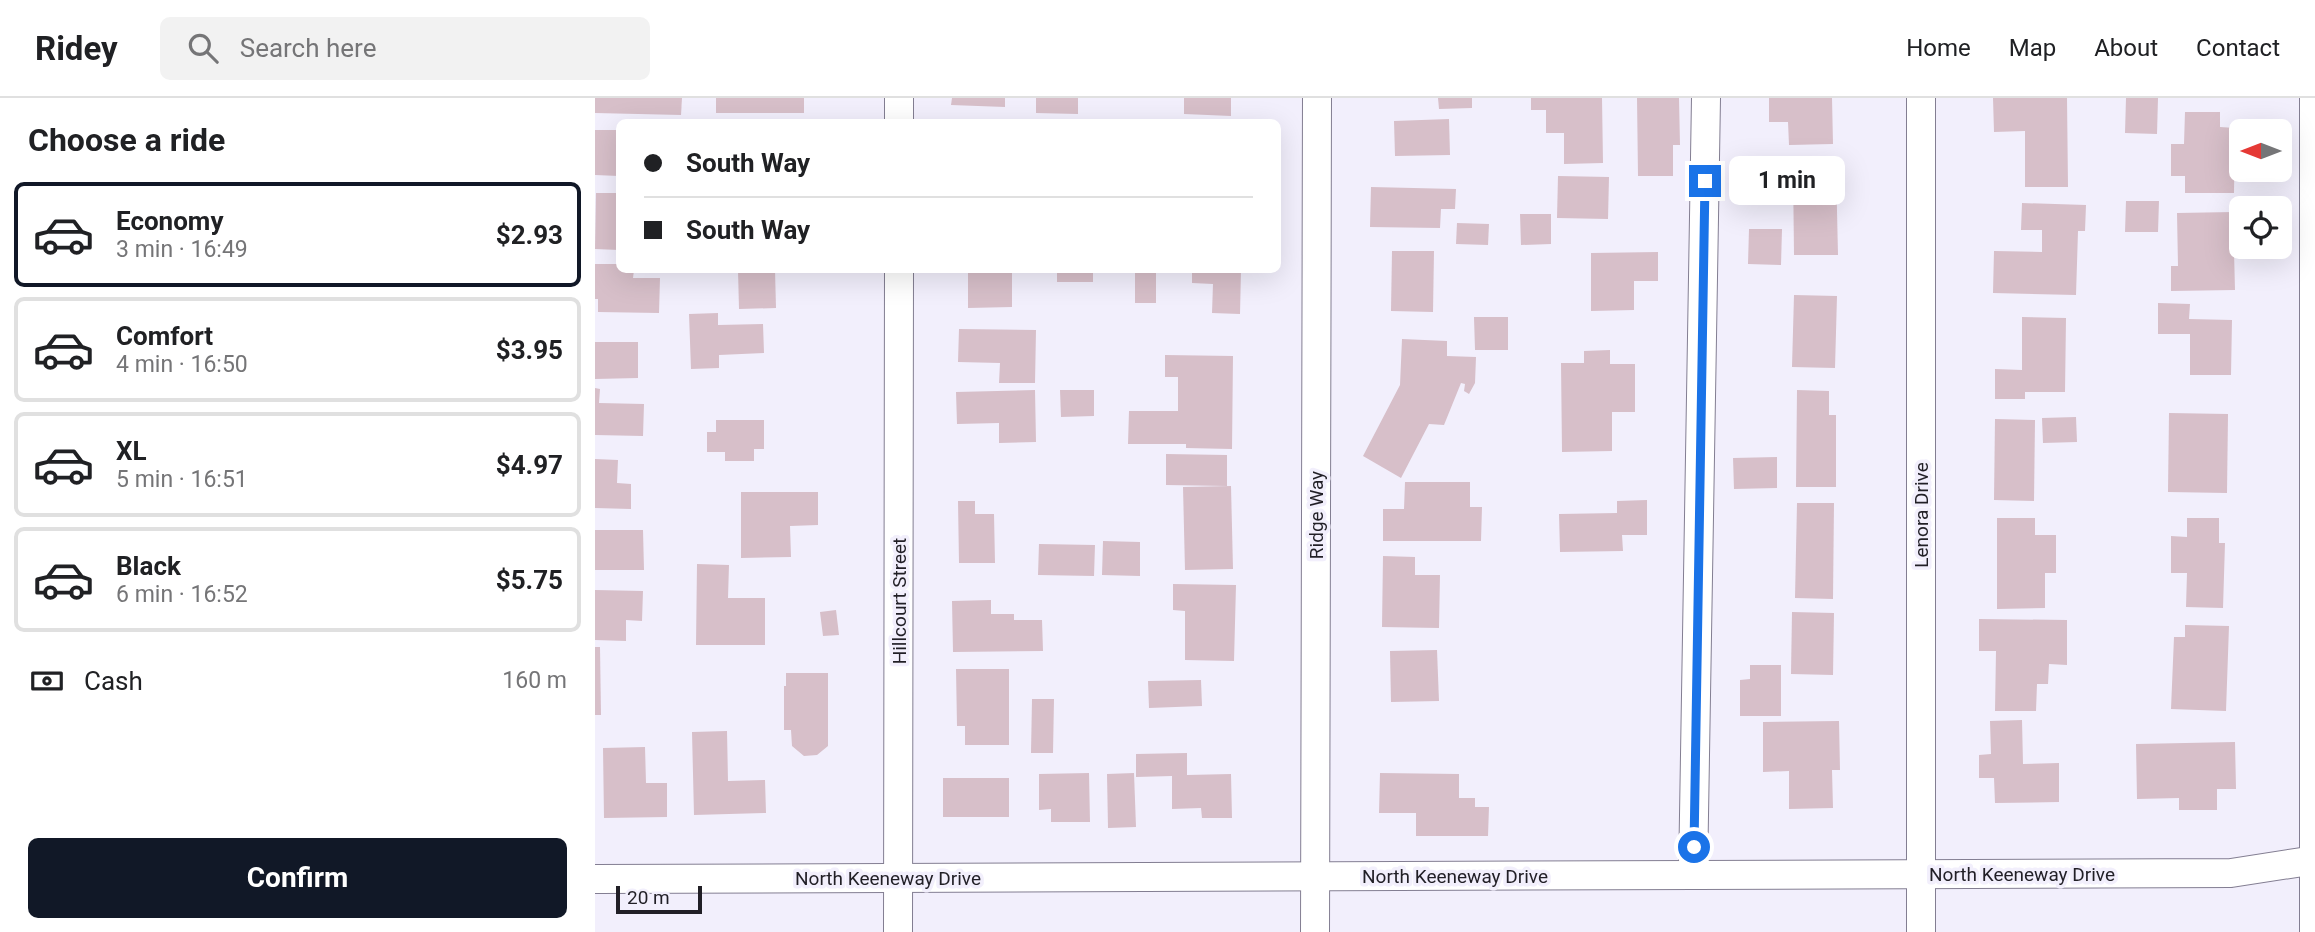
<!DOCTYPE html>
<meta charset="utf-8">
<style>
body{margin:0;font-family:Roboto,sans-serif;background:#f2f2f2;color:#202124;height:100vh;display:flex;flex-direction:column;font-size:26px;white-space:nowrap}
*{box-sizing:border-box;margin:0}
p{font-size:23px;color:#757577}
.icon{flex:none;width:38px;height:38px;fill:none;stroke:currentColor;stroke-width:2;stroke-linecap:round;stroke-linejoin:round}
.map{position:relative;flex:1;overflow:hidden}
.sheet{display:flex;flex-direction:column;background:#fff;width:595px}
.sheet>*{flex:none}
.hud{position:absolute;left:21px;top:21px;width:665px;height:154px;border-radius:10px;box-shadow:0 7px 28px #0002;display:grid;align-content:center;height:154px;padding:0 28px;background:#fff}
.needle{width:46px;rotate:270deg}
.fabs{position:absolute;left:1634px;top:21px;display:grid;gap:14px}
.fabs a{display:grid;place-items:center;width:63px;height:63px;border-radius:10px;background:#fff;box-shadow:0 7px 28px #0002;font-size:35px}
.scale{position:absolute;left:21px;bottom:18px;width:86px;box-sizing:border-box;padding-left:7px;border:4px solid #211f26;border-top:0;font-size:19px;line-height:24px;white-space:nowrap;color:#211f26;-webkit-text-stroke:5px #f2effc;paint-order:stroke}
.end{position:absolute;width:32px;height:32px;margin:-16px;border:9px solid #1a73e8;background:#fff;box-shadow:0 0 0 4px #fff}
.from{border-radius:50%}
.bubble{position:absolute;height:49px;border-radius:10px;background:#fff;box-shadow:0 7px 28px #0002;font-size:23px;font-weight:700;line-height:49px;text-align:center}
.hud b{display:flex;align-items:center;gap:24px;height:66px;font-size:26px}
.hud b+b{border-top:2px solid #e0e0e0}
.hud i{width:18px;height:18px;background:#202124}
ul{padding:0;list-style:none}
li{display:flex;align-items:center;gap:21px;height:105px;margin:0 14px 10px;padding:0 14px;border:4px solid #e0e0e0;border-radius:10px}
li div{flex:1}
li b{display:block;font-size:26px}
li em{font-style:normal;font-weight:700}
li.selected{border-color:#111827}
li>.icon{width:63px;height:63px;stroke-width:1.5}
h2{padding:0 28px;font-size:32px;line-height:84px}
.pay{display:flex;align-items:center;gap:18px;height:77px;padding:0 28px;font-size:26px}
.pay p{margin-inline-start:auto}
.action{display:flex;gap:14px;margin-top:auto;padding:14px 28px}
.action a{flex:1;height:80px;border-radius:10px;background:#111827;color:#fff;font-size:28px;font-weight:700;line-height:80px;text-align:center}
header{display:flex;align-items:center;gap:42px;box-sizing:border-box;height:98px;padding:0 35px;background:#fff;border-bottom:2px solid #e0e0e0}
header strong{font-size:33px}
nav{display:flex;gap:38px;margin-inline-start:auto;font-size:24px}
.search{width:490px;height:63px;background:#f2f2f2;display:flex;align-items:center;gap:18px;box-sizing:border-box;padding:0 24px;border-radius:10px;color:#757577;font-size:26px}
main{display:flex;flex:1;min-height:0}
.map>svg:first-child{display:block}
.building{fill:#d7bfc9}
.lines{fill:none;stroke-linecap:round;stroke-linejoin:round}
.minor-casing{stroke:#837e92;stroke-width:30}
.minor{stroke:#fff;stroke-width:28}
.route{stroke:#1a73e8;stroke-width:9}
.labels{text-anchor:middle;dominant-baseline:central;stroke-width:7;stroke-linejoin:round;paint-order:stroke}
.street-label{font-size:19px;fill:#211f26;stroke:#f2effc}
</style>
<header>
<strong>Ridey</strong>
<div class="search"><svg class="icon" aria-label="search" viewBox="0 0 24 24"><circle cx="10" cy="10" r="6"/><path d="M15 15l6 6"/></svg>Search here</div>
<nav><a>Home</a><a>Map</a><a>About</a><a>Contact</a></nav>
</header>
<main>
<section class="sheet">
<h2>Choose a ride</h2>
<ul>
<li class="selected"><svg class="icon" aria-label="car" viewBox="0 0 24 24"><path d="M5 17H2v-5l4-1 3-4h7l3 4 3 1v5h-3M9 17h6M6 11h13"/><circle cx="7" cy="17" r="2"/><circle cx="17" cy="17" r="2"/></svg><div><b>Economy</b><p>3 min · 16:49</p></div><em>$2.93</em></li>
<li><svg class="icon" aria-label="car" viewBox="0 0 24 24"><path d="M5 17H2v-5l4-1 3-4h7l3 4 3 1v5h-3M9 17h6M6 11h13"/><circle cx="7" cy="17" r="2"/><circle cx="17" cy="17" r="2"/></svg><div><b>Comfort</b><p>4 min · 16:50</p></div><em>$3.95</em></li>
<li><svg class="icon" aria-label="car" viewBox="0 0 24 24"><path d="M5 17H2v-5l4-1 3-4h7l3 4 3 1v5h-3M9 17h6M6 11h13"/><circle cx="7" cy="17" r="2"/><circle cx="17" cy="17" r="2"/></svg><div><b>XL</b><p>5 min · 16:51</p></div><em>$4.97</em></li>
<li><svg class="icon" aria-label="car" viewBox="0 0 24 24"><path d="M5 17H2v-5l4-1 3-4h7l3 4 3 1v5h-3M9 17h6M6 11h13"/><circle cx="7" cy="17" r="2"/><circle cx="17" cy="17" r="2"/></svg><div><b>Black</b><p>6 min · 16:52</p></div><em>$5.75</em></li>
</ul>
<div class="pay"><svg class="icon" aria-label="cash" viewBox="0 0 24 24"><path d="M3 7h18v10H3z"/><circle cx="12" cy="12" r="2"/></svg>Cash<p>160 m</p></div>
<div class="action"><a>Confirm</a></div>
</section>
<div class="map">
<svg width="1720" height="834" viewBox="0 0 1720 834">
<rect width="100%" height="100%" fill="#f2effc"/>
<g class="building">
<path d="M0,0H87L86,17L0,15Z"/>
<rect x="121" y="0" width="88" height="15"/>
<path d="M357,0H410V9L356,7Z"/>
<path d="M441,0H483V16L441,15Z"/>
<path d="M589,0H636V18L589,16Z"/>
<path d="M843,0H877V10L844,11Z"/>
<path d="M936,0H1007L1008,65L969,66V35H951V12H936Z"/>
<path d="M1042,0H1084L1085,47H1078V78H1043Z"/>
<path d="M1174,0H1237L1238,46L1194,47L1193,24H1174Z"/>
<path d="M1398,0H1472L1473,89H1430V33L1399,34Z"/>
<path d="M1531,0H1563L1562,36L1530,35Z"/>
<path d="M1590,14H1625V29L1640,30L1639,95H1590V78H1576V46H1589Z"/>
<path d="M854,21L855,57L800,58L799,23Z"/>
<path d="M0,32H24V78L0,77Z"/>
<path d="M1241,69L1243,157H1199L1198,70Z"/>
<path d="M963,78L1014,79L1013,121L962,120Z"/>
<path d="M776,89L861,91L860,111H846L845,130L775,129Z"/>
<path d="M1,95H24V152L0,151Z"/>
<path d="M1531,103H1564L1563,134H1530Z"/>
<path d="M1427,105L1491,107L1490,133H1483L1481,197L1398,195L1399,153L1447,154V132H1426Z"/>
<path d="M1638,114L1640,192L1576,193V168H1583L1582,115Z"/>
<path d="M925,116H956V146L926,147Z"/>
<path d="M862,125L894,126L893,147L861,146Z"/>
<path d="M1154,131H1187L1186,167L1153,166Z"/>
<path d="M797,153H839L838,214L796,213Z"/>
<path d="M1063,154V183H1039V212L996,213V155Z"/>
<path d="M0,166H24V172H39L38,180H65L64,215L3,214V201H0Z"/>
<path d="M143,172H180L181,210L144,211Z"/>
<path d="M373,172H417V209L373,210Z"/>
<rect x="462" y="172" width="36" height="12"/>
<path d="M597,172H646L645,216L617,215L618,186L597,185Z"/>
<rect x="540" y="174" width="21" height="31"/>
<path d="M1199,197L1242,198L1240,270L1197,269Z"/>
<path d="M1563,205L1595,206L1594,221L1637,222L1636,277H1595V236H1563Z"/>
<path d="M123,215V227L168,226L169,255L124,257V270L96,271L94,216Z"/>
<path d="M879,219H913V252H880Z"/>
<path d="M1427,219L1471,220L1470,294H1430V301H1400V271L1427,272Z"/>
<path d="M364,231L441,232L440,285H404L405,265L363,264Z"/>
<path d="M807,241L852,243V258L881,259L880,285L874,296L869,293L870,286L866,285L849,327L834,326L806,380L768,358L805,287Z"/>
<path d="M0,244H43V280L0,281Z"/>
<path d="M1015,252V266H1040V314H1017V353L967,354L966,265H989V253Z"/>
<path d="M570,257L638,258L637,351L591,350V346H533L534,313H583V279H570Z"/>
<path d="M0,290L5,291L4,305L49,306L48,338L0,337Z"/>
<path d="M440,292L441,344L404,345V325L362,326L361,294Z"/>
<path d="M465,292H499V318L466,319Z"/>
<path d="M1202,292L1234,293V317H1241V389H1201Z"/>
<path d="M1574,315L1633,316L1632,395L1573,394Z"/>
<path d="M1481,319L1482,344L1448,345L1447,320Z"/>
<path d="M1400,321L1440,322L1439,403L1399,402Z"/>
<path d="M121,322H169V351H159V363H130V354H112V334H121Z"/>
<path d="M571,356L632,357V388L571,387Z"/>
<path d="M1182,359V390L1139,391L1138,360Z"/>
<path d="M0,361L23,362L22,385L36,386V411L0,410Z"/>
<path d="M810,384H875V409H887L886,443H788V411H809Z"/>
<path d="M636,388L638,471L590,472L588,389Z"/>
<path d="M146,394H223V427L195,428L196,459L146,460Z"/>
<path d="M1052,402V437H1027L1028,453L965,454L964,416L1022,415V403Z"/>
<path d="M363,403H380V416H399L400,465H364Z"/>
<path d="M1202,405H1239L1238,501L1200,500Z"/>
<path d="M1402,420H1440V437H1461V475H1450V510L1402,511Z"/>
<path d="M1592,420H1624V445H1630L1628,510L1591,509L1592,475H1576V438L1592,439Z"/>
<path d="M0,432H48L49,472H0Z"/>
<path d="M508,443L545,444V478L507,477Z"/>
<path d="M444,446L500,447L499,478L443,477Z"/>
<path d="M788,458L820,459V477H845L844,530L787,529Z"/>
<path d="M102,466L134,467L133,500H170V547H101Z"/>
<path d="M578,486L641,487L639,563L590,562V513L578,512Z"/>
<path d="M0,492L48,493L47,523L31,522V543L0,542Z"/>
<path d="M396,502V516H419V522H447L448,553L358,554L357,503Z"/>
<path d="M241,512L244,537L228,538L225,514Z"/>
<path d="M1197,514L1239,515L1238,577L1196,576Z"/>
<path d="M1384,521L1472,522V567L1454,566L1453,586H1442L1441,613H1400L1401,553H1384Z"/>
<path d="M1590,527L1634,528L1631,613L1576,611L1579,539H1590Z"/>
<path d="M0,549H5L6,617H0Z"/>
<path d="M842,552L844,603L796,604L795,553Z"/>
<path d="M1155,567H1186V618H1145V582L1155,581Z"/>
<path d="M361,571H414V647H370V628H362Z"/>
<path d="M191,575H233V648L222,657L209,658L197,648L196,632H189V588H191Z"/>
<path d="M606,582L607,608L554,610L553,583Z"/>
<path d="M437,601H459L458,655H436Z"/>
<path d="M1427,622L1428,666L1464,665V704L1400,705L1399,680H1384V657L1396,656L1395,623Z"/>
<path d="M1244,623L1245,672H1237L1238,710L1194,711V673L1168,674V624Z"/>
<path d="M132,633L133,683L170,682L171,715L99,717L97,634Z"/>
<path d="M1640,644L1641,691H1622V712H1584V700L1542,701L1541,646Z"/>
<path d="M50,649L51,685H72V719L9,720L8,650Z"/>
<path d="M592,655V677L636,676L637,720H607L606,710L577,711V678L541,679V656Z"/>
<path d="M494,675L495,724H456V711L444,712V676Z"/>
<path d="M539,675L541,729L513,730L512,676Z"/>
<path d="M785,675L864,676V700H880V709H894L893,738H821V715H784Z"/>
<rect x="348" y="680" width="66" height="39"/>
</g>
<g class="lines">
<g class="minor-casing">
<g id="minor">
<path d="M1326,0V834"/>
<path d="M1719,0V834"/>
<path d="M304,24V0"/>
<path d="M1098,777L1111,0"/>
<path d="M0,781L1636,775L1720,762"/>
<path d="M303,834L304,172"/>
<path d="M720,834L722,0"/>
</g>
</g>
<use href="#minor" class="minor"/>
</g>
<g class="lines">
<path class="route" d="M1099,749L1110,83"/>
</g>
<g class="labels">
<g class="street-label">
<text transform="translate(721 417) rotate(-90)">Ridge Way</text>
<text transform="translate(1326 417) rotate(-90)">Lenora Drive</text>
<text transform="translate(304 503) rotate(-90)">Hillcourt Street</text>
<text x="1427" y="776">North Keeneway Drive</text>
<text x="860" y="778">North Keeneway Drive</text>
<text x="293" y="780">North Keeneway Drive</text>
</g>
</g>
</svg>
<div class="fabs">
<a><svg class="needle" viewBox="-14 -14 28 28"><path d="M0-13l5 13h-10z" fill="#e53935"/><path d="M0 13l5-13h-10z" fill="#757577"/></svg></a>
<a><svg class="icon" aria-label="locate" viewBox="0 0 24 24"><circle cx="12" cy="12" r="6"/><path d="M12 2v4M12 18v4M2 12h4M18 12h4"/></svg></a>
</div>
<div class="scale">20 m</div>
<i class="end from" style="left:1099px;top:749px"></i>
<i class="end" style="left:1110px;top:83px"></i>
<div class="bubble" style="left:1134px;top:58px;width:116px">1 min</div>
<div class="hud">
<b><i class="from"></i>South Way</b>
<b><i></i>South Way</b>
</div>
</div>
</main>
